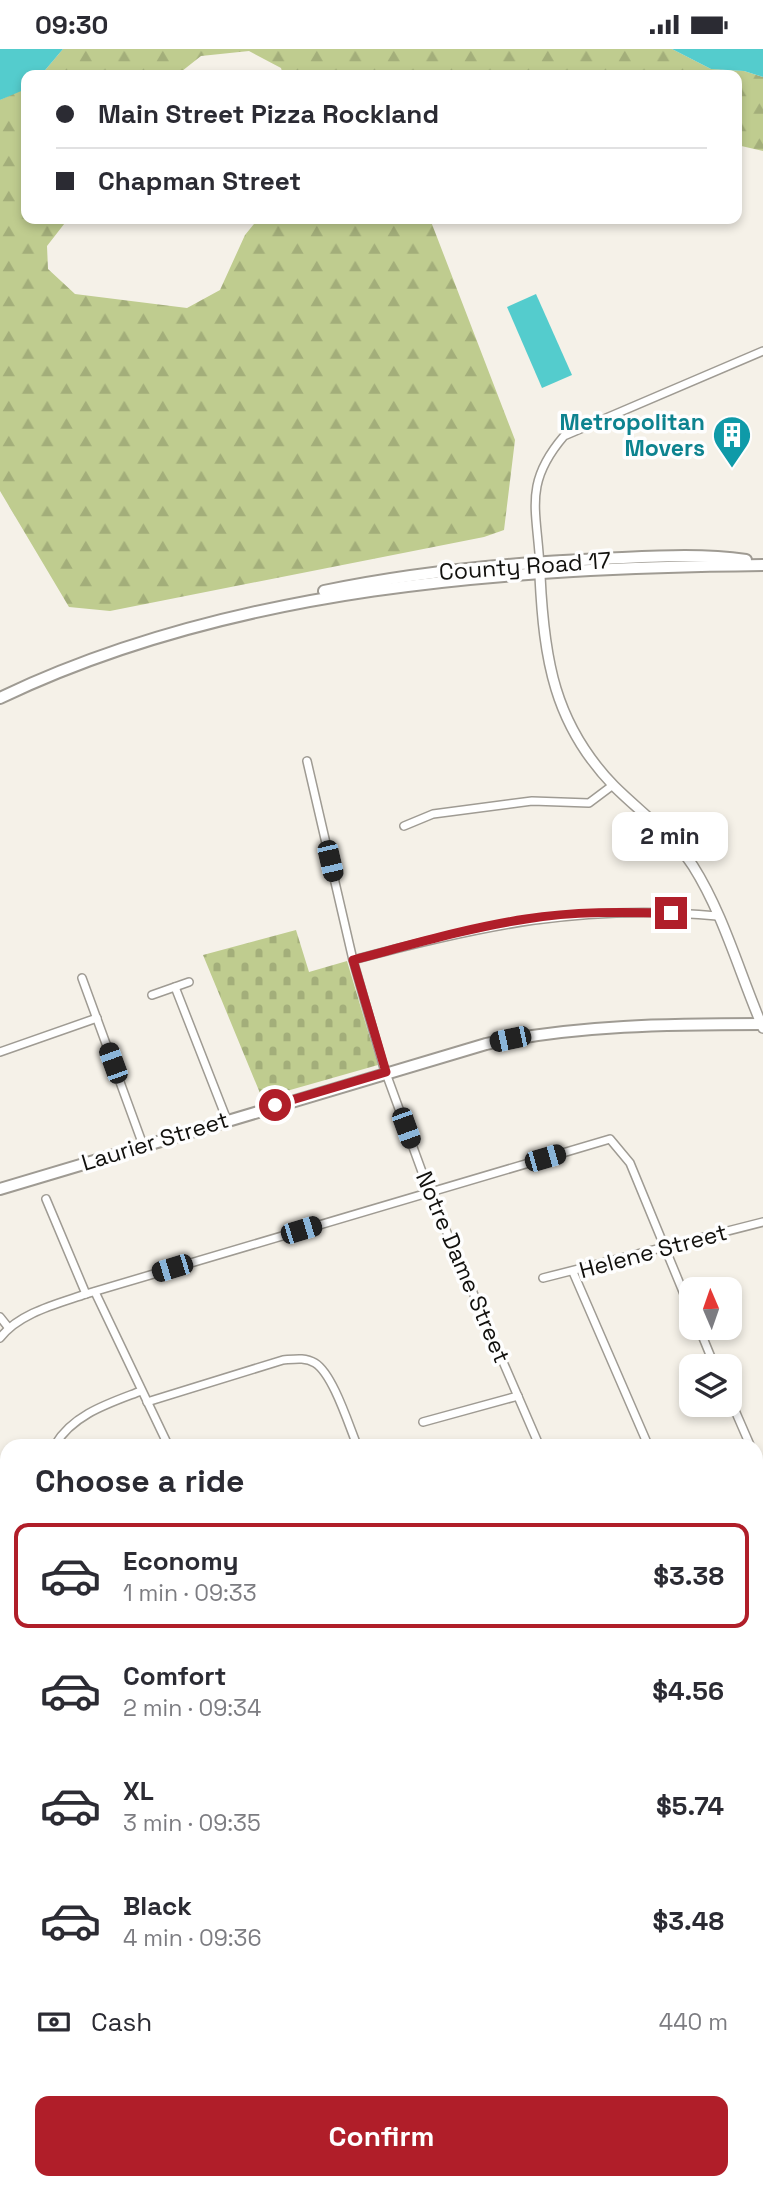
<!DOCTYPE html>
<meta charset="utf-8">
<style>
body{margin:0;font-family:"Space Grotesk",sans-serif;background:#f2f2f3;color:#2b2b33;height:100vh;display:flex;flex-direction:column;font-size:26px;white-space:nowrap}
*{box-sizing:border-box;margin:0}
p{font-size:23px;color:#7c7c81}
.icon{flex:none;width:38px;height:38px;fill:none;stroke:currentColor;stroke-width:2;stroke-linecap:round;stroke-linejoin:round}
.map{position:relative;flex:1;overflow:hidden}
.side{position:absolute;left:0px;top:1390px;width:763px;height:751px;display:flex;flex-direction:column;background:#fff;border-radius:21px 21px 0 0;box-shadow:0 4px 10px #0003}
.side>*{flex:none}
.top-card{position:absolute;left:21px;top:21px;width:721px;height:154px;border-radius:14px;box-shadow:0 4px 10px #0003;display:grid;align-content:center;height:154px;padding:0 35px;background:#fff}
.needle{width:46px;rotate:358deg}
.buttons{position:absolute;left:679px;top:1228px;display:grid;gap:14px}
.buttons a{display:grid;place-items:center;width:63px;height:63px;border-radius:14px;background:#fff;box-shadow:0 4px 10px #0003;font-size:35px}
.end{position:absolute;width:32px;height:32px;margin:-16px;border:9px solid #b01e29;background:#fff;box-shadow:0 0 0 4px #fff}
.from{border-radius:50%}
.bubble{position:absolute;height:49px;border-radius:14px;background:#fff;box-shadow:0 4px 10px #0003;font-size:23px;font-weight:700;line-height:49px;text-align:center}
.car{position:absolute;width:21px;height:42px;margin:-21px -10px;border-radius:9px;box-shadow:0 0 5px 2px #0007;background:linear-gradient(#222 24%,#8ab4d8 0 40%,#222 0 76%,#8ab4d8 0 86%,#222 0)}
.top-card b{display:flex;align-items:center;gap:24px;height:66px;font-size:26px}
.top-card b+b{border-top:2px solid #e1e1e2}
.top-card i{width:18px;height:18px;background:#2b2b33}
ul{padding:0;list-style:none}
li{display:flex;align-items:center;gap:21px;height:105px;margin:0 14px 10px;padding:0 21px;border:4px solid transparent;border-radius:14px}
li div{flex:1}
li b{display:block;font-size:26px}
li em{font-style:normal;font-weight:700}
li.on{border-color:#b01e29}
li>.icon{width:63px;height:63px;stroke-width:1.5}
h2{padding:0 35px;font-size:32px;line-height:84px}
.pay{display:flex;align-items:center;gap:18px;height:77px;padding:0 35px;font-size:26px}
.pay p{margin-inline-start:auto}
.action{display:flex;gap:14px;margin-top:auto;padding:14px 35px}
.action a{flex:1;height:80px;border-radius:14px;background:#b01e29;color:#fff;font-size:28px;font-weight:700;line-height:80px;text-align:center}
.status{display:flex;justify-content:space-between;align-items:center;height:49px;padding:0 35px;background:#fff;direction:ltr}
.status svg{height:19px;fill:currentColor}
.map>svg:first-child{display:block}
.forest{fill:url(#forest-firs)}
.cemetery{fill:url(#cemetery-stones)}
.pitch{fill:#bfcc8f}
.water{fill:#54cccd}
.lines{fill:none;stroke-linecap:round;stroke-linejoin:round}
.minor-casing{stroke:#9f9b93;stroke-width:10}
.tertiary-casing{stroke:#9f9b93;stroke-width:12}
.secondary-casing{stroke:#9f9b93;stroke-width:14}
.primary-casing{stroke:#9f9b93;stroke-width:14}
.minor{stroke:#fff;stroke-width:7}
.tertiary{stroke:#fff;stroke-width:9}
.secondary{stroke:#fff;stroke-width:10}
.primary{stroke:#fff;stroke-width:10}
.route{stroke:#b01e29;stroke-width:9}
.labels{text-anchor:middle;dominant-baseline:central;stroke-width:7;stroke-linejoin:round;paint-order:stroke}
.culture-label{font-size:23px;font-weight:bold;fill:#0d838f;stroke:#fefefe;text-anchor:end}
.street-label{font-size:23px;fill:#11100d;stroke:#fefefe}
</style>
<div class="status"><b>09:30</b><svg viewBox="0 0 49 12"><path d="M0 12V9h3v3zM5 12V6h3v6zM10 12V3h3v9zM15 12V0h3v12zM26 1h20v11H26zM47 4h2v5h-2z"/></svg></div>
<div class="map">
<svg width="763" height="2140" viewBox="0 0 763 2140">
<defs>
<pattern id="forest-firs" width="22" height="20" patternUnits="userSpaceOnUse" patternTransform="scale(1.75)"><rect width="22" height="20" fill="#bfcc8f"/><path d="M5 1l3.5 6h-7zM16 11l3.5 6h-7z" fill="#a3ae7a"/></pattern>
<pattern id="cemetery-stones" width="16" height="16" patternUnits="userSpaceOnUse" patternTransform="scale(1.75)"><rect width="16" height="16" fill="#bfcc8f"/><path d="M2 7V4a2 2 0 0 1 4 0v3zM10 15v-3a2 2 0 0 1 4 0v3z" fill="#a3ae7a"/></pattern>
</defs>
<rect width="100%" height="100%" fill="#f5f1e8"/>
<g class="forest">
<path d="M63,0H672L711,20L744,22L763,28V102L737,96V26H283L281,19L249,2L201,7L177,26H41Z"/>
<path d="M26,38V170H68L47,197L48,220L75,245L187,259L220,241L245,186L258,170H430L515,391L504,481L484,488L110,562L69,558L0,442V51Z"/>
<path d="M0,1431L7,1439V1559L0,1565Z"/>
<path d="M7,1815V1969L0,1958V1821Z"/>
<path d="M7,2077V2133H123L129,2140H0V2081Z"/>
</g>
<path class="cemetery" d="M296,881L309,923L347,912L378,1016L262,1049L203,906Z"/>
<path class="pitch" d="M0,1737L7,1746V1782L0,1788Z"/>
<g class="water">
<path d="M0,0H63L41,26H26V40L0,51Z"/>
<path d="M672,0H763V28L744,22L711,20Z"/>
<path d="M536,245L572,326L542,339L507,258Z"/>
</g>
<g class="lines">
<g class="minor-casing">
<g id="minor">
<path d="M540,518C537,460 523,435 564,387L763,302"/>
<path d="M307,712L353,911L383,1016L429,1142L539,1396"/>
<path d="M404,777L433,765L532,752L589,754L613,736"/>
<path d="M353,911C479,877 585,854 717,867"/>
<path d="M82,929L143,1096"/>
<path d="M175,938L227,1071"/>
<path d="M152,946L189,933"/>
<path d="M0,1003L97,969"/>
<path d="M46,1150L86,1245"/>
<path d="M573,1223L648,1396"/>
<path d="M543,1229L763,1173"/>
<path d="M95,1243L168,1396"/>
<path d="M0,1268L8,1278"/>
<path d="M699,1279L715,1318"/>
<path d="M0,1289C19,1264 57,1255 86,1245L610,1090L630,1114L691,1262"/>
<path d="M730,1350L750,1396"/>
<path d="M147,1353L283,1311C295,1310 305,1308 315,1314C333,1325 349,1377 357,1396"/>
<path d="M423,1373L518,1347"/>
<path d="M55,1396C73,1365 110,1354 141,1342"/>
<path d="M756,1410L763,1426"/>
<path d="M756,1475L763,1473"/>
<path d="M756,1584L763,1581"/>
<path d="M756,1631L763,1647"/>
<path d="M756,1851L763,1852"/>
<path d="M756,2062L763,2064"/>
<path d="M442,2133L443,2140"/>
<path d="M670,2133L673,2140"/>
<path d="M166,2140L171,2133"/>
</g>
</g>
<g class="tertiary-casing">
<path id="tertiary" d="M540,527C544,610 554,675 614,737C640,763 673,786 693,817C724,866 740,926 763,979"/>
</g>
<g class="secondary-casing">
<path id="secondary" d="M0,1140L486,995C578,976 669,975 763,975"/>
</g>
<g class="primary-casing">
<g id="primary">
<path d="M324,542C416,523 508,514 601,510C649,508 699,504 746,511"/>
<path d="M0,649C234,537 507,519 763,516"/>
</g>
</g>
<use href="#minor" class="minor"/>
<use href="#tertiary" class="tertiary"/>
<use href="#secondary" class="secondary"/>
<use href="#primary" class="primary"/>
</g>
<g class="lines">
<path class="route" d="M275,1056L386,1023L353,911C410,896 467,879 526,870C574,862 623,863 671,864"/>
</g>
<defs>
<g id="building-pin" transform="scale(2.0125)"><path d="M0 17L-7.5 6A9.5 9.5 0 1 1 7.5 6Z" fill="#0f9aa8" stroke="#fefefe"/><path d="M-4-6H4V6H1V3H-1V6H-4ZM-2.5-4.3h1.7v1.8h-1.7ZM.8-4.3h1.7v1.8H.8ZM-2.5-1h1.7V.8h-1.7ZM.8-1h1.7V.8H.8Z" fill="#fff"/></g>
</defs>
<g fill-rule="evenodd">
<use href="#building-pin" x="732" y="386"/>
</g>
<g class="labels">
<g class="culture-label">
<text x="705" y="373">Metropolitan<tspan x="705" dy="26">Movers</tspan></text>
</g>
<g class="street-label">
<text transform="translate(525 517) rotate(-4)">County Road 17</text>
<text transform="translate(155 1092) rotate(-17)">Laurier Street</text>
<text transform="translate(653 1202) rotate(-15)">Helene Street</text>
<text transform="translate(463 1218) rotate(67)">Notre Dame Street</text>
</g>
</g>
</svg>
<div class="buttons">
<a><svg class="needle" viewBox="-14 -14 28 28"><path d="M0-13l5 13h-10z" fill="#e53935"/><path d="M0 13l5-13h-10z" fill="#7c7c81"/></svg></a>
<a><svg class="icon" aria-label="layers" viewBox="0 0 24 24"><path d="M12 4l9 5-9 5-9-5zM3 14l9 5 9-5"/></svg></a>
</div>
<i class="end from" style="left:275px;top:1056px"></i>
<i class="end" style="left:671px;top:864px"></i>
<div class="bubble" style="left:612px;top:763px;width:116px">2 min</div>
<i class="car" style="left:330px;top:812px;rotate:167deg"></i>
<i class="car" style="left:510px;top:990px;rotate:258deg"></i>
<i class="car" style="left:113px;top:1014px;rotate:340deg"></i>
<i class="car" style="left:406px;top:1079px;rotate:160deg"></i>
<i class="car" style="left:545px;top:1109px;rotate:74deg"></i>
<i class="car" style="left:301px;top:1181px;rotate:73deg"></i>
<i class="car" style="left:172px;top:1219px;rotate:253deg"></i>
<div class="top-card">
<b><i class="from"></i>Main Street Pizza Rockland</b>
<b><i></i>Chapman Street</b>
</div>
<section class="side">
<h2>Choose a ride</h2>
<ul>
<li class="on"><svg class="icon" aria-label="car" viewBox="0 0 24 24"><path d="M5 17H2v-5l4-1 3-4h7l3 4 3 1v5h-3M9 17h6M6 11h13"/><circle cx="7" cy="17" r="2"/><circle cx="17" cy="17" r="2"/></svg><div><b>Economy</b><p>1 min · 09:33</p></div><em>$3.38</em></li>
<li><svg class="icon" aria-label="car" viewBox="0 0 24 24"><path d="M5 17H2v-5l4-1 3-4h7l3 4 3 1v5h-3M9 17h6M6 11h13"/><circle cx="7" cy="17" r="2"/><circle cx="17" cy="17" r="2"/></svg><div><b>Comfort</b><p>2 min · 09:34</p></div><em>$4.56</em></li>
<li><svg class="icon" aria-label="car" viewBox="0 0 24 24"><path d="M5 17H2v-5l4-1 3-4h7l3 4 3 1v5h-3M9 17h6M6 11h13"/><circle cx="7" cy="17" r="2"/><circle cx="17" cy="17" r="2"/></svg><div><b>XL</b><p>3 min · 09:35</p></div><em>$5.74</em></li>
<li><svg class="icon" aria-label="car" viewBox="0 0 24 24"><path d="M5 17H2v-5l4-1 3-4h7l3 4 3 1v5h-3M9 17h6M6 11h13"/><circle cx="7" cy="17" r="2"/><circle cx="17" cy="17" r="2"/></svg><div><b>Black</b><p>4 min · 09:36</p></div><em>$3.48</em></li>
</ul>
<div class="pay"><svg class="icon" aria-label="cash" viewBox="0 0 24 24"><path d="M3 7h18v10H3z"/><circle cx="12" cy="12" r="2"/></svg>Cash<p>440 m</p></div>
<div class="action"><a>Confirm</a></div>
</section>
</div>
